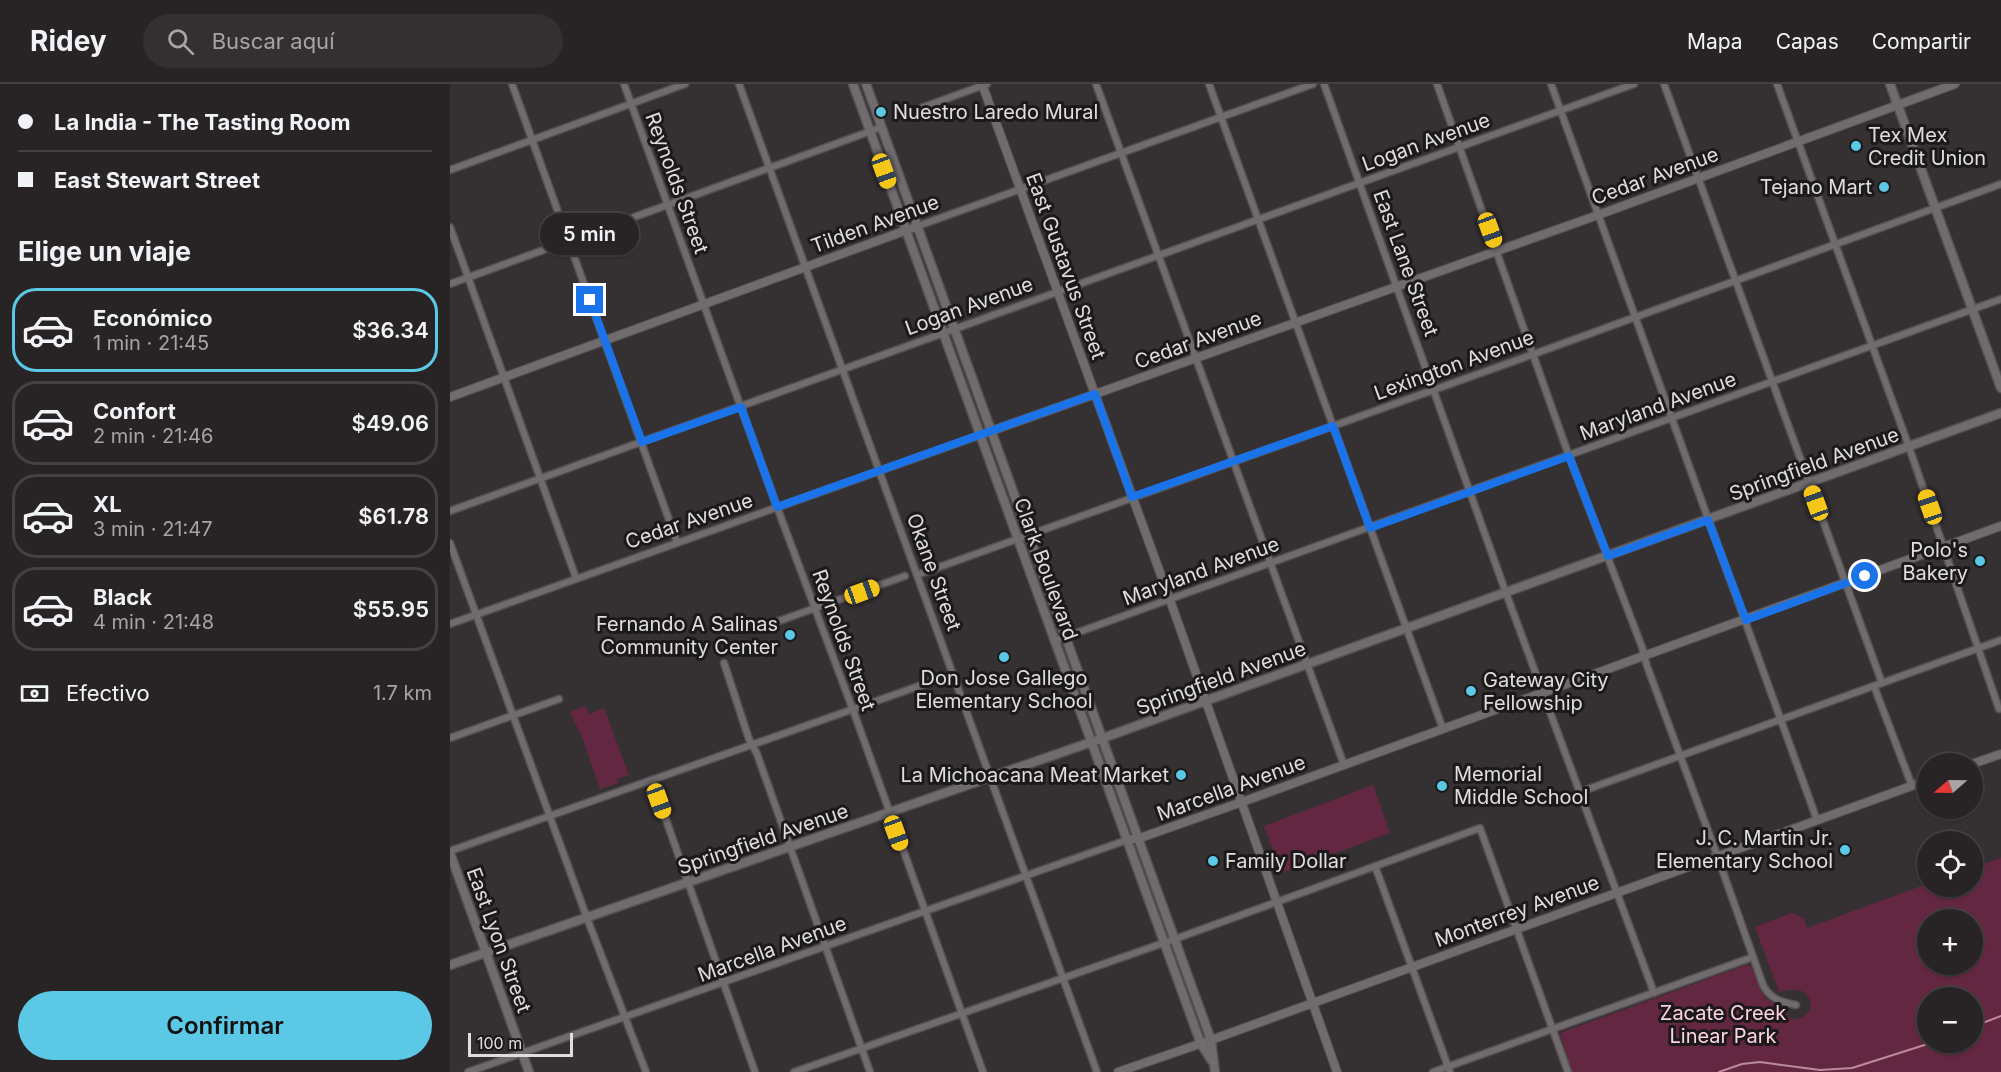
<!DOCTYPE html>
<html lang="es">
<meta charset="utf-8">
<style>
body{margin:0;font-family:Inter,sans-serif;background:#343032;color:#f1f3f6;height:100vh;display:flex;flex-direction:column;font-size:22px;white-space:nowrap}
*{box-sizing:border-box;margin:0}
p{font-size:20px;color:#a5a4a7}
.icon{flex:none;width:33px;height:33px;fill:none;stroke:currentColor;stroke-width:2;stroke-linecap:round;stroke-linejoin:round}
.map{position:relative;flex:1;overflow:hidden}
.details{display:flex;flex-direction:column;background:#282426;width:450px}
.details>*{flex:none}
.guide{display:grid;align-content:center;height:132px;padding:0 18px;background:#282426}
.needle{width:39px;rotate:250deg}
.fabs{position:absolute;left:1467px;top:669px;display:grid;gap:12px}
.fabs a{display:grid;place-items:center;width:66px;height:66px;border-radius:50%;background:#282426;box-shadow:0 2px 4px #0004,0 0 0 2px #444143;font-size:30px}
.scale{position:absolute;left:18px;bottom:15px;width:105px;box-sizing:border-box;padding-left:6px;border:3px solid #e0ddde;border-top:0;font-size:16px;line-height:21px;white-space:nowrap;color:#e0ddde;-webkit-text-stroke:4px #1b191a;paint-order:stroke}
.end{position:absolute;width:27px;height:27px;margin:-14px;border:8px solid #1a73e8;background:#fff;box-shadow:0 0 0 3px #fff}
.from{border-radius:50%}
.bubble{position:absolute;height:42px;border-radius:21px;background:#282426;box-shadow:0 2px 4px #0004,0 0 0 2px #444143;font-size:20px;font-weight:600;line-height:42px;text-align:center}
.car{position:absolute;width:18px;height:36px;margin:-18px -9px;border-radius:8px;box-shadow:0 0 4px 2px #0007;background:linear-gradient(#f5c518 24%,#345 0 40%,#f5c518 0 76%,#345 0 86%,#f5c518 0)}
.guide b{display:flex;align-items:center;gap:21px;height:57px;font-size:22px}
.guide b+b{border-top:2px solid #444143}
.guide i{width:15px;height:15px;background:#f1f3f6}
ul{padding:0;list-style:none}
li{display:flex;align-items:center;gap:18px;height:84px;margin:0 12px 9px;padding:0 6px;border:3px solid #444143;border-radius:24px}
li div{flex:1}
li b{display:block;font-size:22px}
li em{font-style:normal;font-weight:600}
li.active{border-color:#5bc8e6}
li>.icon{width:54px;height:54px;stroke-width:1.5}
h2{padding:0 18px;font-size:27px;line-height:72px}
.pay{display:flex;align-items:center;gap:15px;height:66px;padding:0 18px;font-size:22px}
.pay p{margin-inline-start:auto}
.button{display:flex;gap:12px;margin-top:auto;padding:12px 18px}
.button a{flex:1;height:69px;border-radius:36px;background:#5bc8e6;color:#111;font-size:24px;font-weight:600;line-height:69px;text-align:center}
header{display:flex;align-items:center;gap:36px;box-sizing:border-box;height:84px;padding:0 30px;background:#282426;border-bottom:2px solid #444143}
header strong{font-size:28px}
nav{display:flex;gap:33px;margin-inline-start:auto;font-size:21px}
.search{width:420px;height:54px;background:#343032;display:flex;align-items:center;gap:15px;box-sizing:border-box;padding:0 21px;border-radius:33px;color:#a5a4a7;font-size:22px}
main{display:flex;flex:1;min-height:0}
.map>svg:first-child{display:block}
.green{fill:#642742;fill-rule:evenodd}
.lines{fill:none;stroke-linecap:round;stroke-linejoin:round}
.stream{stroke:#bc8a9e;stroke-width:2}
.minor-casing{stroke:#544f51;stroke-width:9}
.tertiary-casing{stroke:#544f51;stroke-width:10}
.secondary-casing{stroke:#544f51;stroke-width:11}
.minor{stroke:#706b6d;stroke-width:6}
.tertiary{stroke:#706b6d;stroke-width:8}
.secondary{stroke:#706b6d;stroke-width:8}
.route{stroke:#1a73e8;stroke-width:8}
.poi-dot{fill:#5bc8e6;stroke:#1b191a;stroke-width:2}
.labels{text-anchor:middle;dominant-baseline:central;stroke-width:6;stroke-linejoin:round;paint-order:stroke}
.poi-label{font-size:20px;fill:#e0ddde;stroke:#1b191a;text-anchor:start}
.street-label{font-size:20px;fill:#e0ddde;stroke:#1b191a}
.park-label{font-size:20px;fill:#fdd3e2;stroke:#1b191a}
</style>
<header>
<strong>Ridey</strong>
<div class="search"><svg class="icon" aria-label="search" viewBox="0 0 24 24"><circle cx="10" cy="10" r="6"/><path d="M15 15l6 6"/></svg>Buscar aquí</div>
<nav><a>Mapa</a><a>Capas</a><a>Compartir</a></nav>
</header>
<main>
<section class="details">
<div class="guide">
<b><i class="from"></i>La India - The Tasting Room</b>
<b><i></i>East Stewart Street</b>
</div>
<h2>Elige un viaje</h2>
<ul>
<li class="active"><svg class="icon" aria-label="car" viewBox="0 0 24 24"><path d="M5 17H2v-5l4-1 3-4h7l3 4 3 1v5h-3M9 17h6M6 11h13"/><circle cx="7" cy="17" r="2"/><circle cx="17" cy="17" r="2"/></svg><div><b>Económico</b><p>1 min · 21:45</p></div><em>$36.34</em></li>
<li><svg class="icon" aria-label="car" viewBox="0 0 24 24"><path d="M5 17H2v-5l4-1 3-4h7l3 4 3 1v5h-3M9 17h6M6 11h13"/><circle cx="7" cy="17" r="2"/><circle cx="17" cy="17" r="2"/></svg><div><b>Confort</b><p>2 min · 21:46</p></div><em>$49.06</em></li>
<li><svg class="icon" aria-label="car" viewBox="0 0 24 24"><path d="M5 17H2v-5l4-1 3-4h7l3 4 3 1v5h-3M9 17h6M6 11h13"/><circle cx="7" cy="17" r="2"/><circle cx="17" cy="17" r="2"/></svg><div><b>XL</b><p>3 min · 21:47</p></div><em>$61.78</em></li>
<li><svg class="icon" aria-label="car" viewBox="0 0 24 24"><path d="M5 17H2v-5l4-1 3-4h7l3 4 3 1v5h-3M9 17h6M6 11h13"/><circle cx="7" cy="17" r="2"/><circle cx="17" cy="17" r="2"/></svg><div><b>Black</b><p>4 min · 21:48</p></div><em>$55.95</em></li>
</ul>
<div class="pay"><svg class="icon" aria-label="cash" viewBox="0 0 24 24"><path d="M3 7h18v10H3z"/><circle cx="12" cy="12" r="2"/></svg>Efectivo<p>1.7 km</p></div>
<div class="button"><a>Confirmar</a></div>
</section>
<div class="map">
<svg width="1551" height="988" viewBox="0 0 1551 988">
<rect width="100%" height="100%" fill="#353032"/>
<g class="green">
<path d="M136,622L139,630L154,624L179,691L167,695L168,699L150,705L132,653L120,628Z"/>
<path d="M923,701L940,749L831,789L814,742Z"/>
<path d="M1551,774V988H1122L1110,949L1296,881L1301,882L1315,914L1331,923L1341,935C1364,938 1367,910 1348,906C1341,905 1335,907 1329,908L1305,843L1342,829L1354,834L1357,844L1477,800L1478,802H1522L1523,784ZM1478,836H1522V880H1478ZM1478,914H1522V958H1478Z"/>
</g>
<g class="lines">
<g class="stream">
<path d="M1522,943L1551,932"/>
<path d="M1269,988L1292,980L1310,978L1370,986L1402,984L1484,958"/>
</g>
<g class="minor-casing">
<g id="minor">
<path d="M62,0L227,458"/>
<path d="M174,0L327,423L403,626L533,988"/>
<path d="M289,0L647,988"/>
<path d="M646,0L894,681"/>
<path d="M759,0L993,645"/>
<path d="M874,0L1056,509L1204,909"/>
<path d="M987,0L1119,372L1192,563L1197,582L1267,771L1313,901C1320,915 1331,918 1346,921"/>
<path d="M1101,0L1367,736"/>
<path d="M1214,0L1432,599"/>
<path d="M1327,0L1459,363L1549,625"/>
<path d="M471,24L537,0"/>
<path d="M0,86L235,0"/>
<path d="M468,142L863,0"/>
<path d="M0,143L126,494"/>
<path d="M0,200L432,43"/>
<path d="M0,427L1184,0"/>
<path d="M0,459L137,834L196,988"/>
<path d="M467,491L1084,270L1551,100"/>
<path d="M0,540L530,351"/>
<path d="M315,542L455,492"/>
<path d="M604,557L1551,215"/>
<path d="M274,579L299,655L307,670L420,988"/>
<path d="M1424,602L1462,702"/>
<path d="M0,654L109,615"/>
<path d="M202,696L305,988"/>
<path d="M1130,708L1551,556"/>
<path d="M0,767L503,590"/>
<path d="M925,782L1000,988"/>
<path d="M18,988L677,756"/>
<path d="M344,988L725,855L1030,744L1118,988"/>
<path d="M983,988L1303,873"/>
</g>
</g>
<g class="tertiary-casing">
<g id="tertiary">
<path d="M532,0L720,516L887,988"/>
<path d="M0,313L468,142"/>
<path d="M530,351L1148,131L1505,0"/>
<path d="M1522,680L1551,670"/>
<path d="M677,756L690,754L792,718L1551,442"/>
<path d="M668,988L761,956L1478,696"/>
</g>
</g>
<g class="secondary-casing">
<g id="secondary">
<path d="M403,0L751,960L762,977"/>
<path d="M416,0L761,956L765,988"/>
<path d="M1440,0L1551,304"/>
<path d="M0,769L79,988"/>
<path d="M0,881L653,654L1551,329"/>
</g>
</g>
<use href="#minor" class="minor"/>
<use href="#tertiary" class="tertiary"/>
<use href="#secondary" class="secondary"/>
</g>
<g class="lines">
<path class="route" d="M140,216L192,358L291,323L327,423L645,310L682,413L883,342L920,444L1119,372L1158,472L1258,436L1296,536L1415,492"/>
</g>
<g class="poi-dot">
<circle cx="431" cy="28" r="6"/>
<circle cx="1406" cy="62" r="6"/>
<circle cx="1434" cy="103" r="6"/>
<circle cx="1530" cy="477" r="6"/>
<circle cx="340" cy="551" r="6"/>
<circle cx="554" cy="573" r="6"/>
<circle cx="1021" cy="607" r="6"/>
<circle cx="731" cy="691" r="6"/>
<circle cx="992" cy="702" r="6"/>
<circle cx="1395" cy="766" r="6"/>
<circle cx="763" cy="777" r="6"/>
</g>
<g class="labels">
<g class="poi-label">
<text x="443" y="28">Nuestro Laredo Mural</text>
<text x="1418" y="51">Tex Mex<tspan x="1418" dy="23">Credit Union</tspan></text>
<text x="1422" y="103" text-anchor="end">Tejano Mart</text>
<text x="1518" y="466" text-anchor="end">Polo's<tspan x="1518" dy="23">Bakery</tspan></text>
<text x="328" y="540" text-anchor="end">Fernando A Salinas<tspan x="328" dy="23">Community Center</tspan></text>
<text x="554" y="594" text-anchor="middle">Don Jose Gallego<tspan x="554" dy="23">Elementary School</tspan></text>
<text x="1033" y="596">Gateway City<tspan x="1033" dy="23">Fellowship</tspan></text>
<text x="1004" y="690">Memorial<tspan x="1004" dy="23">Middle School</tspan></text>
<text x="719" y="691" text-anchor="end">La Michoacana Meat Market</text>
<text x="1383" y="754" text-anchor="end">J. C. Martin Jr.<tspan x="1383" dy="23">Elementary School</tspan></text>
<text x="775" y="777">Family Dollar</text>
</g>
<g class="street-label">
<text transform="translate(976 58) rotate(-20)">Logan Avenue</text>
<text transform="translate(1205 92) rotate(-20)">Cedar Avenue</text>
<text transform="translate(227 99) rotate(70)">Reynolds Street</text>
<text transform="translate(425 140) rotate(-20)">Tilden Avenue</text>
<text transform="translate(956 179) rotate(70)">East Lane Street</text>
<text transform="translate(616 182) rotate(70)">East Gustavus Street</text>
<text transform="translate(519 222) rotate(-20)">Logan Avenue</text>
<text transform="translate(748 256) rotate(-20)">Cedar Avenue</text>
<text transform="translate(1004 281) rotate(-20)">Lexington Avenue</text>
<text transform="translate(1208 322) rotate(-20)">Maryland Avenue</text>
<text transform="translate(1364 380) rotate(-20)">Springfield Avenue</text>
<text transform="translate(239 437) rotate(-19)">Cedar Avenue</text>
<text transform="translate(596 485) rotate(70)">Clark Boulevard</text>
<text transform="translate(751 487) rotate(-20)">Maryland Avenue</text>
<text transform="translate(484 488) rotate(70)">Okane Street</text>
<text transform="translate(394 556) rotate(70)">Reynolds Street</text>
<text transform="translate(771 594) rotate(-20)">Springfield Avenue</text>
<text transform="translate(781 704) rotate(-20)">Marcella Avenue</text>
<text transform="translate(313 755) rotate(-19)">Springfield Avenue</text>
<text transform="translate(1067 827) rotate(-20)">Monterrey Avenue</text>
<text transform="translate(49 856) rotate(70)">East Lyon Street</text>
<text transform="translate(322 865) rotate(-20)">Marcella Avenue</text>
</g>
<g class="park-label">
<text x="1273" y="929">Zacate Creek<tspan x="1273" dy="23">Linear Park</tspan></text>
</g>
</g>
</svg>
<div class="fabs">
<a><svg class="needle" viewBox="-14 -14 28 28"><path d="M0-13l5 13h-10z" fill="#e53935"/><path d="M0 13l5-13h-10z" fill="#a5a4a7"/></svg></a>
<a><svg class="icon" aria-label="locate" viewBox="0 0 24 24"><circle cx="12" cy="12" r="6"/><path d="M12 2v4M12 18v4M2 12h4M18 12h4"/></svg></a>
<a>+</a>
<a>−</a>
</div>
<div class="scale">100 m</div>
<i class="end from" style="left:1415px;top:492px"></i>
<i class="end" style="left:140px;top:216px"></i>
<div class="bubble" style="left:90px;top:129px;width:99px">5 min</div>
<i class="car" style="left:434px;top:87px;rotate:160deg"></i>
<i class="car" style="left:1040px;top:146px;rotate:160deg"></i>
<i class="car" style="left:1366px;top:419px;rotate:340deg"></i>
<i class="car" style="left:1480px;top:423px;rotate:341deg"></i>
<i class="car" style="left:412px;top:508px;rotate:70deg"></i>
<i class="car" style="left:209px;top:717px;rotate:160deg"></i>
<i class="car" style="left:446px;top:749px;rotate:160deg"></i>
</div>
</main>
